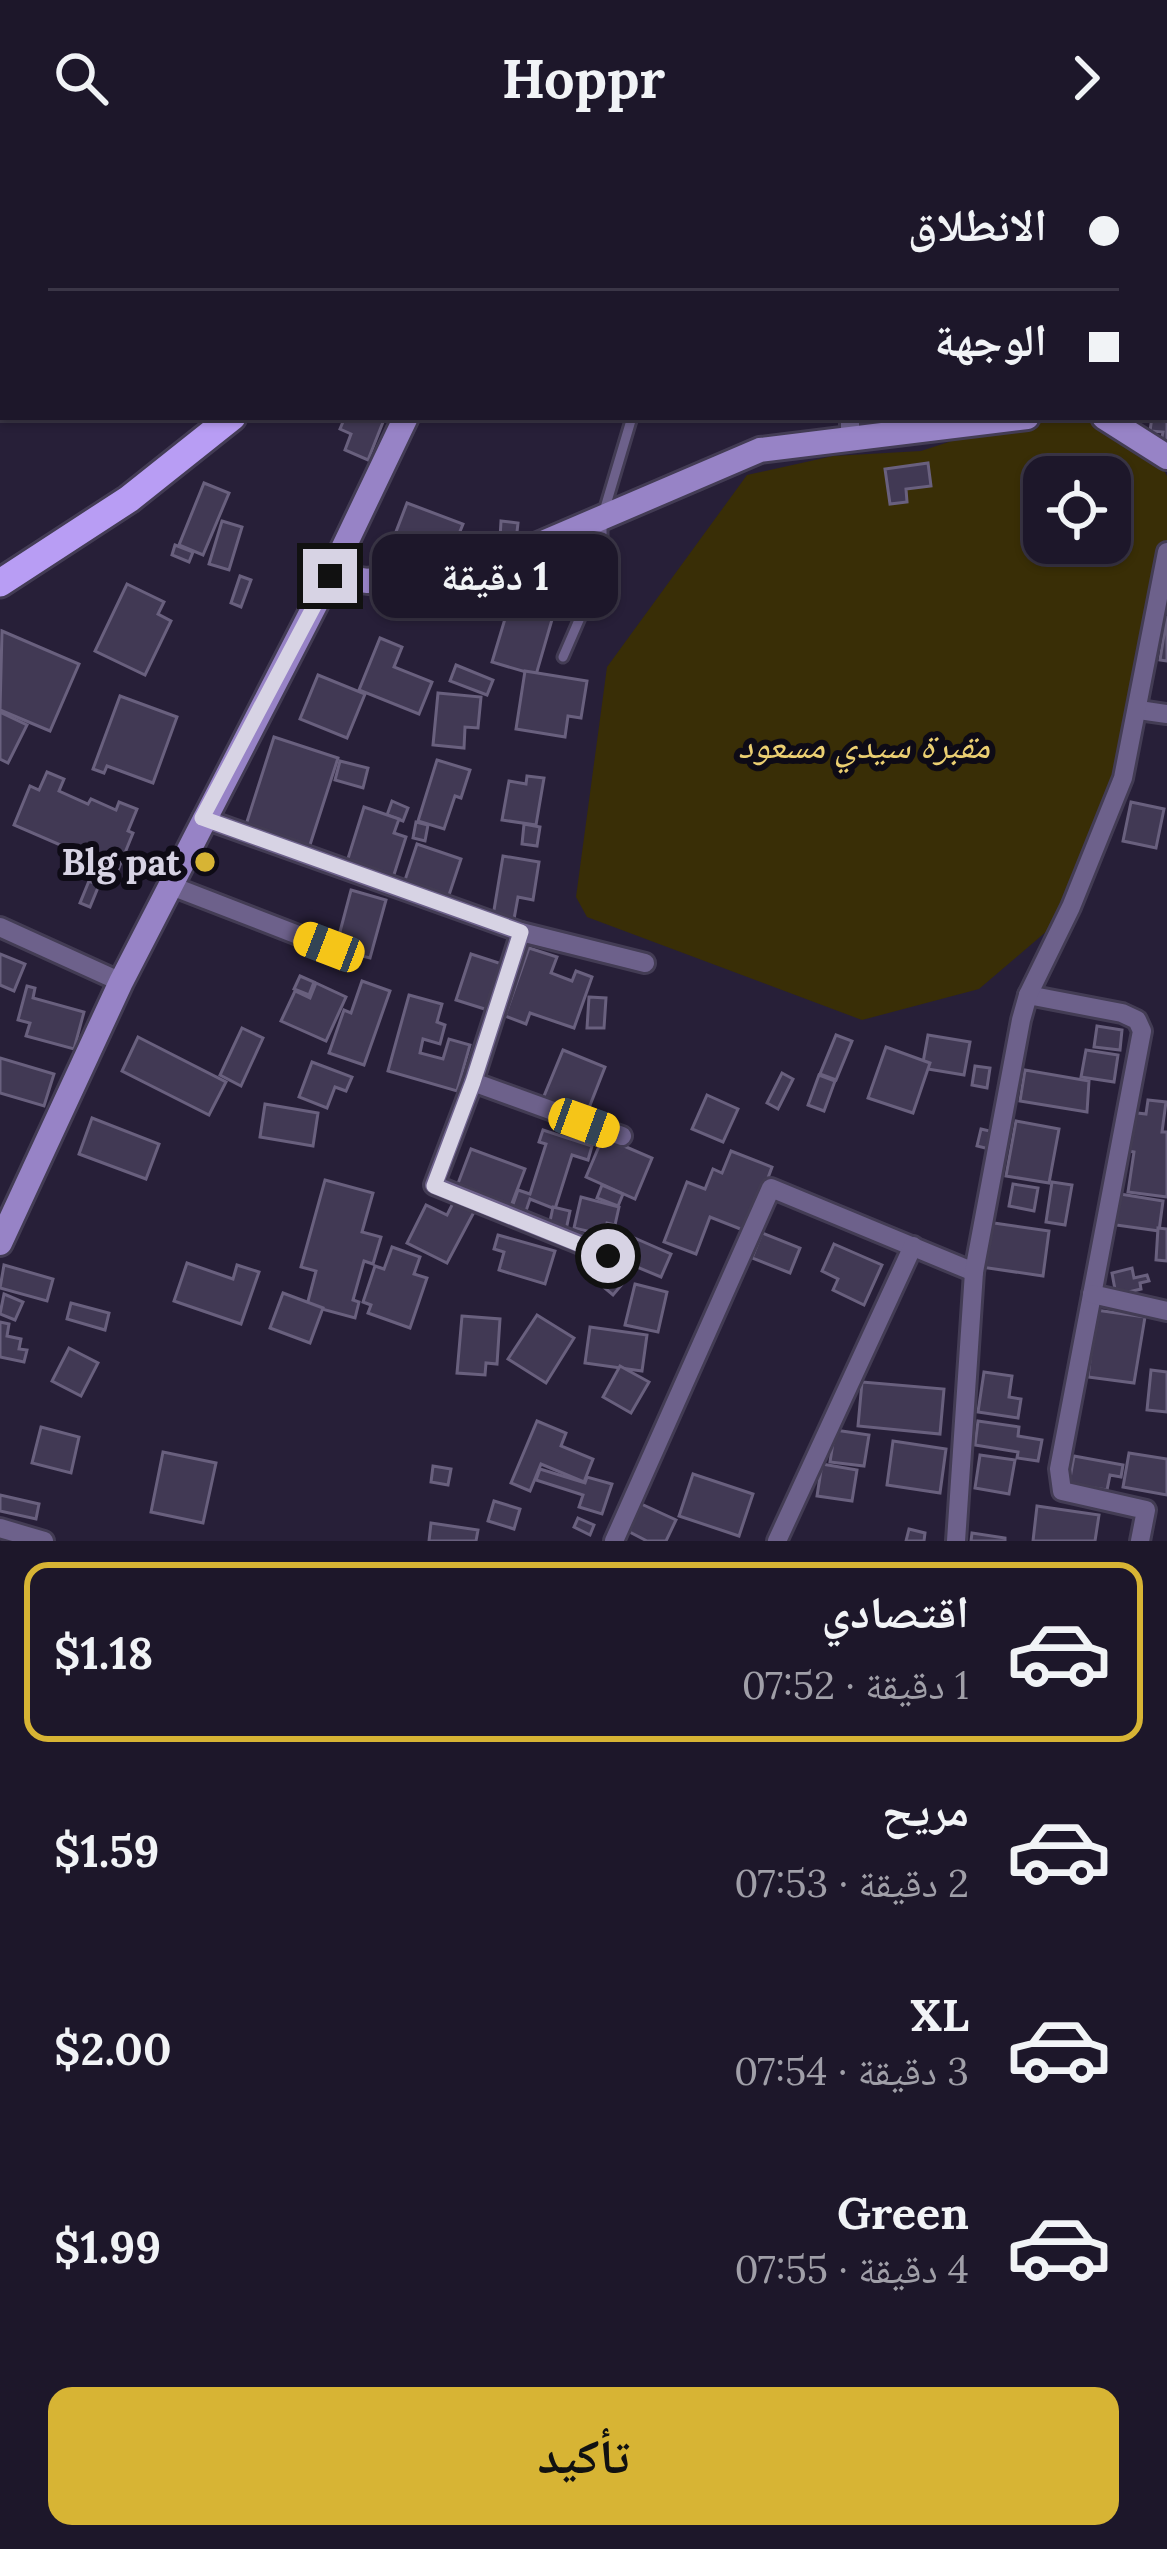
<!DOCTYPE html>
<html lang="ar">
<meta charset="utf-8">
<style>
body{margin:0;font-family:Lora,"Noto Naskh Arabic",serif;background:#2a2436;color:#f1f3f6;direction:rtl;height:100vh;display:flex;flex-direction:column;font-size:45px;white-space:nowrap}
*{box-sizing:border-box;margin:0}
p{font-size:39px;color:#a09fa8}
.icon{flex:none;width:66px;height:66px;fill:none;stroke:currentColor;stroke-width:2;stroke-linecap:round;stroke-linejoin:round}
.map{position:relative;height:1385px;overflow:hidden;direction:ltr}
.panel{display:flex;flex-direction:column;background:#1d172a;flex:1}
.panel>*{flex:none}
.banner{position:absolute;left:0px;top:0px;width:1167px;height:264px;box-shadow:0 3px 9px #0004,0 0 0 3px #3b3647;direction:rtl;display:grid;align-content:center;height:264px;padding:0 48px;background:#1d172a}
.tools{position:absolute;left:1023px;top:300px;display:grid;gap:24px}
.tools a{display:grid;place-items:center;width:108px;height:108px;border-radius:24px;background:#1d172a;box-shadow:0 3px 9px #0004,0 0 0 3px #3b3647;font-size:60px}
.end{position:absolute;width:54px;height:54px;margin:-27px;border:15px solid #d7d3e4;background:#111;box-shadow:0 0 0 6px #111}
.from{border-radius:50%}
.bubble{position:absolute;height:84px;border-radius:24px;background:#1d172a;box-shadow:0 3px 9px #0004,0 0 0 3px #3b3647;font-size:39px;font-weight:700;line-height:84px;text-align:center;direction:rtl}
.car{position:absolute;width:36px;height:72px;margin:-36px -18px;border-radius:15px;box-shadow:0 0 9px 3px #0007;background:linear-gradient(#f5c518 24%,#345 0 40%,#f5c518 0 76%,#345 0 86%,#f5c518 0)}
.banner b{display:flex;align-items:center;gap:42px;height:114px;font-size:45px}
.banner b+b{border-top:3px solid #3b3647}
.banner i{width:30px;height:30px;background:#f1f3f6}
ul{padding:21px 0 0;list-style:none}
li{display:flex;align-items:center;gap:36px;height:180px;margin:0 24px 18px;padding:0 24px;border:6px solid transparent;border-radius:24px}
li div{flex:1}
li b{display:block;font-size:45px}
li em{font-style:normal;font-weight:700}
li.active{border-color:#d7b434}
li>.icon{width:108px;height:108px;stroke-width:1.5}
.action{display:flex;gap:24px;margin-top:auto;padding:24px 48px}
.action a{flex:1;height:138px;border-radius:24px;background:#d7b434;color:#111;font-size:48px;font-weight:700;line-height:138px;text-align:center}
header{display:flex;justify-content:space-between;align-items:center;height:156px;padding:0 48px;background:#1d172a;font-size:54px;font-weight:700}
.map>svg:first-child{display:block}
.green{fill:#392e06;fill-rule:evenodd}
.building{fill:#413954;stroke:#69607e;stroke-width:3}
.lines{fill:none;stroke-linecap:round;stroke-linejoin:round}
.lane-casing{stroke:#433c54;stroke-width:15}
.street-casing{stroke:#433c54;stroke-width:24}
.secondary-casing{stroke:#433c54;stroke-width:30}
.primary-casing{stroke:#433c54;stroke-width:33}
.lane{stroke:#6d618b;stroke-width:9}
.street{stroke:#6d618b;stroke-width:18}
.secondary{stroke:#9783c6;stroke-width:24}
.primary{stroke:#b89df4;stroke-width:27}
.route{stroke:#d7d3e4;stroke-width:15}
.poi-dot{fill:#d7b434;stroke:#0e0b16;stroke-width:4.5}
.labels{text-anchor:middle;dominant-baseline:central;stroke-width:12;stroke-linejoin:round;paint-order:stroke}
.park-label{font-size:36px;font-style:italic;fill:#ebcf72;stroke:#0e0b16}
.poi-label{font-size:36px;font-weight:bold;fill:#d7d3e4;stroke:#0e0b16;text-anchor:end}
</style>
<header><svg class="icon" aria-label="forward" viewBox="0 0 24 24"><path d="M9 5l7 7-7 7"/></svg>Hoppr<svg class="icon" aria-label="search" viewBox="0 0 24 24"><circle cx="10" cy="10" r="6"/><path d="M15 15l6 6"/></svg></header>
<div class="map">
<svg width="1167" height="1385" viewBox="0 0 1167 1385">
<rect width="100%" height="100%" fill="#271f38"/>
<path class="green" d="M1086,262L1120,272L1156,300L1167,320V429L1148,538L1068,757L979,833L862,864L587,761L576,741L607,511L747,319L833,300L921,295L1004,268ZM1044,321H1110V387H1044Z"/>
<g class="building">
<path d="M704,0H794L703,3Z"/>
<rect x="798" y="0" width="60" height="3"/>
<path d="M1164,236L1167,237V285H1161L1163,276L1150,275L1152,261H1164Z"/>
<path d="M345,261H385L368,304L345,294L351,278L340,273Z"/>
<path d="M928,307L931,330L906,333L907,346L890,348L885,313Z"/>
<path d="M204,327L229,337L203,399L179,389Z"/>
<path d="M407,347L463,368L454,390L434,382L424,408L389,394Z"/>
<path d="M222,365L242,371L229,414L209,408Z"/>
<path d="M501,365L518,367L516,385L500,383Z"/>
<path d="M175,389L193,396L189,406L172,399Z"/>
<path d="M240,420L251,424L241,451L231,447Z"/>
<path d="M517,423L560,436L536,519L492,506Z"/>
<path d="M127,428L164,446L158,458L171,465L145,519L95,495Z"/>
<path d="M1167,460V505L1160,504Z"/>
<path d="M2,475L79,508L50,575L0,554Z"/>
<path d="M380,482L402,491L394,511L432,526L419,558L359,534Z"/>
<path d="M456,509L493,524L487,539L450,525Z"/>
<path d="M525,515L587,525L581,562L568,560L565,581L516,573Z"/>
<path d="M318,519L365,538L347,582L300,563Z"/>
<path d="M438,537L481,541L478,572L465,571L464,592L433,589Z"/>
<path d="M120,540L177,561L153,627L107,610L104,617L93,613Z"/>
<path d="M0,556L27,569L8,607L0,603Z"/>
<path d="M274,581L338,602L308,695L244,675Z"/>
<path d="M437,604L470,614L461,642L455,640L444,673L418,665Z"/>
<path d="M340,605L368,612L363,632L335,624Z"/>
<path d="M47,616L64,623L59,635L88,648L91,643L116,654L119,646L137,653L128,675L133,677L118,714L14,669L30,630L39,634Z"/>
<path d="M527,620L544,622L536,669L502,664L509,625L526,628Z"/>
<path d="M392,645L408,652L403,665L387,659Z"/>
<path d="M1131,646L1164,653L1156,692L1123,685Z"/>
<path d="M364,651L399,663L394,677L406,681L391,728L345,712Z"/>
<path d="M416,666L428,669L425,685L413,682Z"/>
<path d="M524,668L540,671L537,690L522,688Z"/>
<path d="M417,688L461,703L448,742L404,727Z"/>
<path d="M503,700L539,706L533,744L518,741L514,763L493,760Z"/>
<path d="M89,725L99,729L90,751L80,747Z"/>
<path d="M351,734L386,744L370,802L345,796L347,790L337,787Z"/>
<path d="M529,792L557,801L551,817L572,825L576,815L592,821L574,872L530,857L526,868L505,860Z"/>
<path d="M0,798L25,808L14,835L0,829Z"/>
<path d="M471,798L505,809L491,855L456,844Z"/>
<path d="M300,820L314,826L309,839L294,833Z"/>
<path d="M362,825L390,835L364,909L329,897L344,854L351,857Z"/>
<path d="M316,827L346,841L326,885L281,865L295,835L310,842Z"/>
<path d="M27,830L35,832L33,842L84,856L74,893L26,880L30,867L18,864Z"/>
<path d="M409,839L442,848L437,866L445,869L440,888L423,883L420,897L443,903L449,883L470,889L457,935L388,915Z"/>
<path d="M589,841L606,842L604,872H587Z"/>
<path d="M1097,870L1122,874L1120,894L1094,891Z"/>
<path d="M242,872L263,882L241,930L220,919Z"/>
<path d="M836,879L852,885L836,924L820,918Z"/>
<path d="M928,879L970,886L964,919L922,912Z"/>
<path d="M138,881L226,926L209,959L122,915Z"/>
<path d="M886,891L930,907L913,957L868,942Z"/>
<path d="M563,894L605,911L585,962L542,945Z"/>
<path d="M1086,894L1118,899L1114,926L1081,921Z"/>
<path d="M0,902L54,918L44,950L0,937Z"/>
<path d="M312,906L352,921L346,935L335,931L327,952L299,941Z"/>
<path d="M975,910L990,912L987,932L972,929Z"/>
<path d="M1025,914L1089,925L1087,956L1020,945Z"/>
<path d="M782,917L793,923L778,953L767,947Z"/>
<path d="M819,919L835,925L824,955L808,949Z"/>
<path d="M707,939L738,953L723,986L692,973Z"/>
<path d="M1148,944L1166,946L1162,976H1167V1041L1128,1036L1134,996L1123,994L1129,956L1146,958Z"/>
<path d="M265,948L318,957L313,990L260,981Z"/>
<path d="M92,962L159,988L146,1023L79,998Z"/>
<path d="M1016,965L1059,973L1049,1027L1006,1020Z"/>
<path d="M981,973L994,976L989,993L977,990Z"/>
<path d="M543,974L592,990L588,1004L572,999L555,1053L530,1043L525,1058L511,1054L518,1034L530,1038L546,988L539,986Z"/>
<path d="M603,981L652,1002L635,1043L586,1021Z"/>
<path d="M471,993L525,1013L511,1050L457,1030Z"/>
<path d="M731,995L772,1011L748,1076L710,1061L696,1098L664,1086L687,1026L705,1033L713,1013L722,1017Z"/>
<path d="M325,1024L373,1037L362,1076L381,1081L373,1108L364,1105L353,1144L359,1146L355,1162L307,1149L316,1115L301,1111Z"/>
<path d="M1052,1026L1072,1029L1065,1069L1046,1066Z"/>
<path d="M1013,1028L1038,1032L1034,1055L1009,1050Z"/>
<path d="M602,1029L623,1038L618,1050L597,1042Z"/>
<path d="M1114,1037L1163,1045L1159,1075L1109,1068Z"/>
<path d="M581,1041L619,1051L615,1069L607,1067L604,1079L574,1072Z"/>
<path d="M454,1045L474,1056L447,1107L407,1087L426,1049L447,1059Z"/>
<path d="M553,1051L570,1055L566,1074L549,1070Z"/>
<path d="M987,1066L1049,1075L1043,1120L981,1111Z"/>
<path d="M1158,1072L1167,1073V1105L1156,1104Z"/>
<path d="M762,1077L800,1092L790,1117L752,1102Z"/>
<path d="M498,1079L555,1095L545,1128L499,1114L504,1096L494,1093Z"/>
<path d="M630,1080L671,1098L661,1121L620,1104Z"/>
<path d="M834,1088L882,1109L864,1149L833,1134L838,1123L822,1115Z"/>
<path d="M392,1091L420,1101L414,1118L427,1122L410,1172L368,1157L371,1149L363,1146L375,1110L384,1113Z"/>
<path d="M187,1107L233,1123L237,1109L259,1116L241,1168L174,1145Z"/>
<path d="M4,1109L53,1123L47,1145L0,1132Z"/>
<path d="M1132,1112L1134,1122L1147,1119L1149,1125L1140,1127L1141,1133L1116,1139L1112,1117Z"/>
<path d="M611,1115L624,1126L613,1139L600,1128Z"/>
<path d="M635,1128L667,1136L658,1176L625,1169Z"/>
<path d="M283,1137L323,1152L310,1187L270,1172Z"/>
<path d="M4,1138L23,1146L15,1164L0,1158Z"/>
<path d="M71,1147L109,1157L105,1174L67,1163Z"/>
<path d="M1096,1154L1145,1161L1134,1227L1088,1221Z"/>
<path d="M537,1159L574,1182L546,1227L508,1203Z"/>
<path d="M462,1160L500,1163L497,1208L486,1207L485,1219L457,1217Z"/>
<path d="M0,1166L9,1168L7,1180L21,1183L19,1193L27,1194L24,1206L0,1201Z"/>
<path d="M590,1171L647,1179L642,1215L585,1207Z"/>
<path d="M69,1192L98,1207L81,1240L52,1225Z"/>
<path d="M620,1210L649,1226L631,1257L603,1241Z"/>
<path d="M1151,1214L1167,1216V1256L1147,1254Z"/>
<path d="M984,1216L1012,1220L1009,1241L1021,1243L1018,1262L978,1256Z"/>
<path d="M862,1226L944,1233L940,1278L858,1270Z"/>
<path d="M537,1265L566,1277L561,1290L593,1303L584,1326L541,1308L530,1335L511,1327Z"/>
<path d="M978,1265L1019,1271L1018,1280L1042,1284L1038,1305L1017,1302L1018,1296L975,1289Z"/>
<path d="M41,1271L79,1281L71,1317L32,1307Z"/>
<path d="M835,1274L869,1279L864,1310L830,1306Z"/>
<path d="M893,1285L946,1293L940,1337L887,1329Z"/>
<path d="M163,1296L216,1307L203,1367L151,1356Z"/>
<path d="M1129,1297L1167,1303V1339L1123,1331Z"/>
<path d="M980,1299L1015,1304L1009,1338L975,1332Z"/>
<path d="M1074,1300L1123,1309L1121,1321L1110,1319L1107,1334L1069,1328Z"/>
<path d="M822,1308L857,1314L852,1345L817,1340Z"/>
<path d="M433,1310L451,1313L448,1329L431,1326Z"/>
<path d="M540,1313L585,1327L587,1321L612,1328L602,1358L579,1351L583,1339L536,1324Z"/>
<path d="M693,1318L753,1338L739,1380L679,1360Z"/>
<path d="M0,1339L39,1348L36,1363L0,1355Z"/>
<path d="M494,1345L520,1353L514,1373L488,1365Z"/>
<path d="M637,1346L676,1364L666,1385H647L624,1373Z"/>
<path d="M1037,1350L1099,1359L1095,1385H1033Z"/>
<path d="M578,1362L594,1369L590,1379L574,1371Z"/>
<path d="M431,1367L478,1374L476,1385H429Z"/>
<path d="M909,1373L925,1377L924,1385H906Z"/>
<path d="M972,1377L1005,1382V1385H971Z"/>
</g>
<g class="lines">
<g class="lane-casing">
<path id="lane" d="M563,501L602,411V362L632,261"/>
</g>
<g class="street-casing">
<g id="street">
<path d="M457,3L458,0"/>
<path d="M850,282V261"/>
<path d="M1139,554L1167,558"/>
<path d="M202,662L521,776L645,807"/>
<path d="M169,729L329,791"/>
<path d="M0,771L121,826"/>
<path d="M521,776L473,926L434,1029L608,1099"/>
<path d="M1028,839L1122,857L1137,864L1142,875L1059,1313L1062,1335L1146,1354L1140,1385"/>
<path d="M473,926L622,980"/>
<path d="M1092,1138L1167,1155"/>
<path d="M0,1372L44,1385"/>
<path d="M614,1385L771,1032L974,1116"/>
<path d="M777,1385L913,1090"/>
<path d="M956,1385L974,1116L1021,864L1028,839L1071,751L1123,622L1167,396"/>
</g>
</g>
<g class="secondary-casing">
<g id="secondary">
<path d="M1104,261L1167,301"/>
<path d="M330,420L368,425L524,395L760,294L1027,261"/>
<path d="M0,1087L121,826L330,420L406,261"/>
</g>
</g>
<g class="primary-casing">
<g id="primary">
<path d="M541,3L545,0"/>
<path d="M0,427L129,343L232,261"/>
</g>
</g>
<use href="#lane" class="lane"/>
<use href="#street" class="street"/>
<use href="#secondary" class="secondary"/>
<use href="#primary" class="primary"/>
</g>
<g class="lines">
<path class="route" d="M330,420L202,662L521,776L473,926L434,1030L608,1100"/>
</g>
<circle class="poi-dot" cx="205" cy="706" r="12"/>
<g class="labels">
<g class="park-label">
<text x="864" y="589">مقبرة سيدي مسعود</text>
</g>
<g class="poi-label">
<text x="181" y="706">Blg pat</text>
</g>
</g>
</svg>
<div class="tools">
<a><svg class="icon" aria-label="locate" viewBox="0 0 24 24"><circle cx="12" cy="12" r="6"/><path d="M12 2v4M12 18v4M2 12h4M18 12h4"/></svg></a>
</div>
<i class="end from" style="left:608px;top:1100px"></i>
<i class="end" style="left:330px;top:420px"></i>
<div class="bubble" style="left:372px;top:378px;width:246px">1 دقيقة</div>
<i class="car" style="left:329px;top:791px;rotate:291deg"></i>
<i class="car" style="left:584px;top:967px;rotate:110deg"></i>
<div class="banner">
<b><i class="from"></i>الانطلاق</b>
<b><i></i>الوجهة</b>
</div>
</div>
<section class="panel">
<ul>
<li class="active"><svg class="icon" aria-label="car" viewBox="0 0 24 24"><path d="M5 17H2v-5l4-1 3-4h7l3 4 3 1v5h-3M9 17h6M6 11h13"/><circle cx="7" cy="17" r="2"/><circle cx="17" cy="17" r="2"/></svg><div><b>اقتصادي</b><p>1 دقيقة · 07:52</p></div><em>$1.18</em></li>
<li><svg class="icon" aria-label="car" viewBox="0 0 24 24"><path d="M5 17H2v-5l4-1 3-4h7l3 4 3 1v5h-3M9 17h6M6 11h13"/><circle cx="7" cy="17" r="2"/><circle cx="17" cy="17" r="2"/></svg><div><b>مريح</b><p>2 دقيقة · 07:53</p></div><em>$1.59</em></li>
<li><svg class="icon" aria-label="car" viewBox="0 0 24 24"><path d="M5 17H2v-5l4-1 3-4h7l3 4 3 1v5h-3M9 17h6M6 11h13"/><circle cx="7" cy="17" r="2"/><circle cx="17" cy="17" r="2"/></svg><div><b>XL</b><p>3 دقيقة · 07:54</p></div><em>$2.00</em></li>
<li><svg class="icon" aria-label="car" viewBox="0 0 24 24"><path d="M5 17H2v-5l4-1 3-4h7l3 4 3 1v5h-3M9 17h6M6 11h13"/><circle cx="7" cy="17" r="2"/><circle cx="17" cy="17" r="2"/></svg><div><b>Green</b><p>4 دقيقة · 07:55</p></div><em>$1.99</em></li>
</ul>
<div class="action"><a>تأكيد</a></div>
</section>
